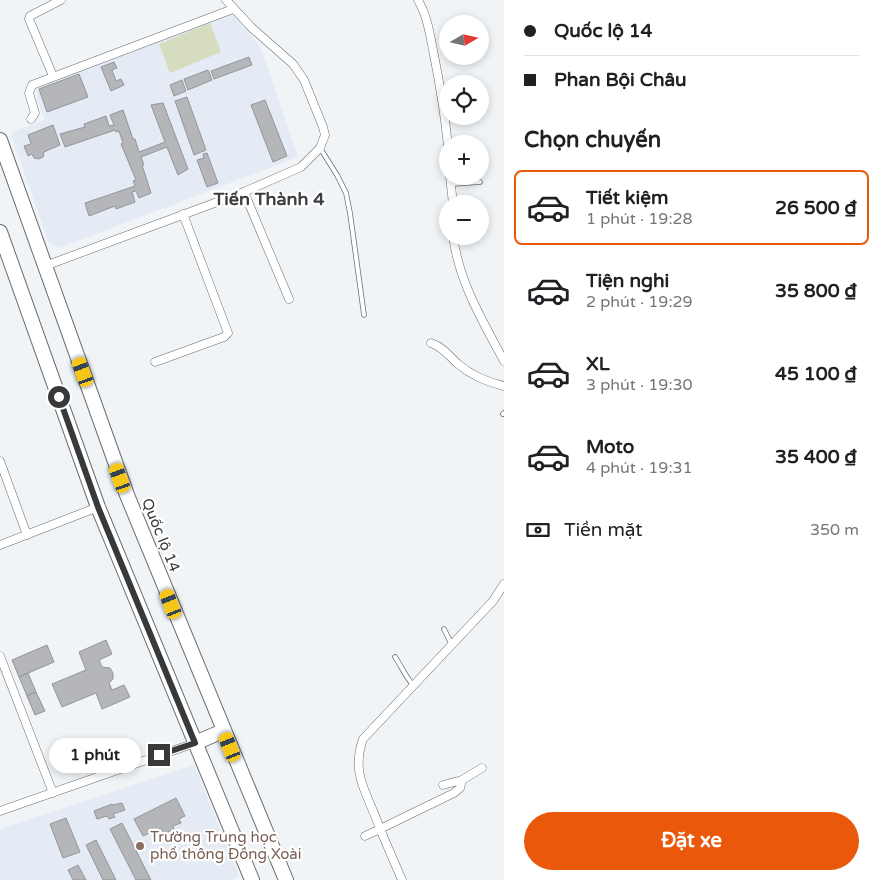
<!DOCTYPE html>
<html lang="vi">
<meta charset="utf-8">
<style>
body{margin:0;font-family:"Varela Round",sans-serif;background:#f2f2f2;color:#202124;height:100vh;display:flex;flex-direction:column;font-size:19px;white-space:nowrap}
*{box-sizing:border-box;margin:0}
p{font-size:16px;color:#757577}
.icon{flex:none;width:28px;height:28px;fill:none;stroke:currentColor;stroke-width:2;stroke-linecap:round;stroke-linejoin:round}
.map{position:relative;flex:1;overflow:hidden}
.details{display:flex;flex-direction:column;background:#fff;width:375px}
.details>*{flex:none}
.top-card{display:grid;align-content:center;height:110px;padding:0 20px;background:#fff}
.needle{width:32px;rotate:81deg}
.controls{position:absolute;left:439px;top:15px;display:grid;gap:10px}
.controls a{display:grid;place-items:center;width:50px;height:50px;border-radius:50%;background:#fff;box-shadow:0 2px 8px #0003;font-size:25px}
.end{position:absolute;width:22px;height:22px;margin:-11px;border:6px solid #38393a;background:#fff;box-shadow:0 0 0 2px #fff}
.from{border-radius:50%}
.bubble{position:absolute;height:35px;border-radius:18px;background:#fff;box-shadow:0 2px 8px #0003;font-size:16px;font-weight:700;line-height:35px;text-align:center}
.car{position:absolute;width:15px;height:30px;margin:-15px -8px;border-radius:6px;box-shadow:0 0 4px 1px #0007;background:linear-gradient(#f5c518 24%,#345 0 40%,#f5c518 0 76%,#345 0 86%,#f5c518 0)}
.top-card b{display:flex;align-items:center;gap:18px;height:48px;font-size:19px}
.top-card b+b{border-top:1px solid #e0e0e0}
.top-card i{width:12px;height:12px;background:#202124}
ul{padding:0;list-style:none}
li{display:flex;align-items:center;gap:15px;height:75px;margin:0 10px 8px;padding:0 10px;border:2px solid transparent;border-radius:8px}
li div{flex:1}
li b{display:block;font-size:19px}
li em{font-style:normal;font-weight:700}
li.selected{border-color:#ea580c}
li>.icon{width:45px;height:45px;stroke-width:1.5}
h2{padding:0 20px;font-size:22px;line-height:60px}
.pay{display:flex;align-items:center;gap:12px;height:55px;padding:0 20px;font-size:19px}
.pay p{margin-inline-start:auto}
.button{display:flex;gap:10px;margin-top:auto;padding:10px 20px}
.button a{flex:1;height:58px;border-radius:30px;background:#ea580c;color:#fff;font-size:20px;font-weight:700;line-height:58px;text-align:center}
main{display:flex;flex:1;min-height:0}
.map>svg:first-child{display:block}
.built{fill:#e4ebf5}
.green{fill:#d6ddbe}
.building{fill:#b4b6ba;stroke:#939599}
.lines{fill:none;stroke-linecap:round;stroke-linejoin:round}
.lane-casing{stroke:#696b6e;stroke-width:5.5}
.street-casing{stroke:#696b6e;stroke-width:9}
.highway-casing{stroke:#696b6e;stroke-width:16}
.lane{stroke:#fff;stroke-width:4}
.street{stroke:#fff;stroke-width:8}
.highway{stroke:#fff;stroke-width:14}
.route{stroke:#38393a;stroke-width:6}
.education-dot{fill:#8d6e63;stroke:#fff;stroke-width:2}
.labels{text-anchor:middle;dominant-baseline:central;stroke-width:4.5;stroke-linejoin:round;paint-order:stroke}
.street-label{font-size:15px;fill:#38393a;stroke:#fff}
.education-label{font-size:15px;fill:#785e54;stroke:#fff;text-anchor:start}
.quarter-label{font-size:18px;font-weight:bold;fill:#3c3e41;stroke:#fff}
</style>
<main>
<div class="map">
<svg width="504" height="880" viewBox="0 0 504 880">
<rect width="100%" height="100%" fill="#f1f4f7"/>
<g class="built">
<path d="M233,12L261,48L298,157L59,248L49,243L11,135L14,131L45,120L37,99V91L40,87Z"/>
<path d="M194,765L239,876L231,880H0V829Z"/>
</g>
<path class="green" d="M210,23L221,52L170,73L159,44Z"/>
<g class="building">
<path d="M249,57L252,65L214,79L211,71Z"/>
<path d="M114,62L117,68L112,70L116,81L121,79L124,85L111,91L101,67Z"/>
<path d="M208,70L212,80L188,90L184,79Z"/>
<path d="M79,74L88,97L47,112L39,89Z"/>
<path d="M182,80L186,91L174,96L170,85Z"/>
<path d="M187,97L206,150L194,155L175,101Z"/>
<path d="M265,100L287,156L273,162L251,105Z"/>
<path d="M163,103L188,169L178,175L167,147L141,157L144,165H142L151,193L139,198L136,191L132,192L135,202L116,209L115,206L89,216L85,203L135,186L133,181L136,180L121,144L123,143L119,131L116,132L115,130L65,147L60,134L85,127L84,124L106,116L109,126L114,125L110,115L123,110L133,139H135L139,152L165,142L151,105Z"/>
<path d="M53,125L60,145L44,152L43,157L39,159L34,158L32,154L28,156L24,146L31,144L28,135Z"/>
<path d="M207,153L218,183L207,187L197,160L204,158L203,154Z"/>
<path d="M106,640L112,654L99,660L102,667L110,668L113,673V679L109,683L112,690L124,685L130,697L102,709L96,693L62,707L52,684L86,670L79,652Z"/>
<path d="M47,645L54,662L19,677L12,660Z"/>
<path d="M28,673L36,692L27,696L19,677Z"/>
<path d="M36,692L45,711L35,715L27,696Z"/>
<path d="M176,798L185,816L179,819L181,823L173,826L174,829L164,834L161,828L143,836L134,819Z"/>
<path d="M122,803L125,810L113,814L115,817L109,819L107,816L97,819L94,811L112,804L113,805Z"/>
<path d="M66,818L80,852L63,858L50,824Z"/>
<path d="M122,823L151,880H136L110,829Z"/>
<path d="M96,840L116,880H103L86,845Z"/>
<path d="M78,865L86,880H73L68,870Z"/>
</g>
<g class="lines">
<g class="lane-casing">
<g id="lane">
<path d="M320,148L337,175L346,193L350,213L364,315"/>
<path d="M451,184L480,182"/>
<path d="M503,414L504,413"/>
<path d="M444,629L452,645"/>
<path d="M395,657C402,667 405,676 413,685"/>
</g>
</g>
<g class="street-casing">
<g id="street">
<path d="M418,0C428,17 430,36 434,55C440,85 445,116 448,146"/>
<path d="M53,76L29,19L30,16L61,0"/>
<path d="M31,119L35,113L29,93L32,85L233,9"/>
<path d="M450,176L453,204"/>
<path d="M244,192L289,299"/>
<path d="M453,236C459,282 482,320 504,361"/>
<path d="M45,266L244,192L301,167L320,148L325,135L323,127L304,80L293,64L252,28L226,0"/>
<path d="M431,343C443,347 449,356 458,364C472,376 487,382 504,386"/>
<path d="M155,362L224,337L228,333L183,214"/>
<path d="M0,461L27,535"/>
<path d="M0,545L98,507"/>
<path d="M0,656L53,793"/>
<path d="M443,785L462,780"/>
<path d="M0,811L195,743"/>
<path d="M365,836L380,829C369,795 350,776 363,739L493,601L504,584"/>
<path d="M402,880L380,829L454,793L460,788L462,780L482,768"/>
</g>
</g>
<g class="highway-casing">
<g id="highway">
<path d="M0,140L127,495L286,880"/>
<path d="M0,232L98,507L252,880"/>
<path d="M195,743L223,731"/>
</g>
</g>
<use href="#lane" class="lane"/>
<use href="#street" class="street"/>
<use href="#highway" class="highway"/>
</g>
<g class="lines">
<path class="route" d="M59,397L98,507L195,743L159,755"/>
</g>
<circle class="education-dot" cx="140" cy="846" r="5"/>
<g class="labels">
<g class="street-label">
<text transform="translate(161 535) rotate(68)">Quốc lộ 14</text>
</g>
<g class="education-label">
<text x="150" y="837">Trường Trung học<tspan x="150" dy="17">phổ thông Đồng Xoài</tspan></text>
</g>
<g class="quarter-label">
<text x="269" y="199">Tiến Thành 4</text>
</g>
</g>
</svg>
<div class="controls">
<a><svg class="needle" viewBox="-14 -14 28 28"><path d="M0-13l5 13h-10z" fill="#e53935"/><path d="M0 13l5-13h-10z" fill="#757577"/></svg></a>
<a><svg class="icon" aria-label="locate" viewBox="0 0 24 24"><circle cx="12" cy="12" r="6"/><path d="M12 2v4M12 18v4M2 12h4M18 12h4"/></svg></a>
<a>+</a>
<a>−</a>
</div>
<i class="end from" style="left:59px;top:397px"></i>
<i class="end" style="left:159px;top:755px"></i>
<div class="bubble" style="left:49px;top:738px;width:92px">1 phút</div>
<i class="car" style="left:83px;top:372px;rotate:340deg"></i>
<i class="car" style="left:120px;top:478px;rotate:340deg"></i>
<i class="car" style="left:171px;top:604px;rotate:338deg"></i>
<i class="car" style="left:230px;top:747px;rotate:338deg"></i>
</div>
<section class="details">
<div class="top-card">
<b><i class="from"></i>Quốc lộ 14</b>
<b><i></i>Phan Bội Châu</b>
</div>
<h2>Chọn chuyến</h2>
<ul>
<li class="selected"><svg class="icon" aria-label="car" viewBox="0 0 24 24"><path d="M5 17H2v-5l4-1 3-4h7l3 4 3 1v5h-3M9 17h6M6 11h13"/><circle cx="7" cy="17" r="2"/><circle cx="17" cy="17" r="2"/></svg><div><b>Tiết kiệm</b><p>1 phút · 19:28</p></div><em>26 500 ₫</em></li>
<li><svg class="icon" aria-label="car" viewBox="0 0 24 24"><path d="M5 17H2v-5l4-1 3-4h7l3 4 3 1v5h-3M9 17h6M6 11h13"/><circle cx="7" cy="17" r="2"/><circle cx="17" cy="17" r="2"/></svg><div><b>Tiện nghi</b><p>2 phút · 19:29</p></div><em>35 800 ₫</em></li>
<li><svg class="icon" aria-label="car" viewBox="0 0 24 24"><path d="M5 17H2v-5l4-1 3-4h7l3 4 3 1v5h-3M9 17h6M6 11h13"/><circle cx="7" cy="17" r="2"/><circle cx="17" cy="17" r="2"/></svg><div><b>XL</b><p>3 phút · 19:30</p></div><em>45 100 ₫</em></li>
<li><svg class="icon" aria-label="car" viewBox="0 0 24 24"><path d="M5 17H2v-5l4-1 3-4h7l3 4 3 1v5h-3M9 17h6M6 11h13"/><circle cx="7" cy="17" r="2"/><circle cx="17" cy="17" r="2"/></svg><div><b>Moto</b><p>4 phút · 19:31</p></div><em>35 400 ₫</em></li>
</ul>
<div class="pay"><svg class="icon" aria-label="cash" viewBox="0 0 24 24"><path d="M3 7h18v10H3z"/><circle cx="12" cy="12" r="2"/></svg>Tiền mặt<p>350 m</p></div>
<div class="button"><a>Đặt xe</a></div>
</section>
</main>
